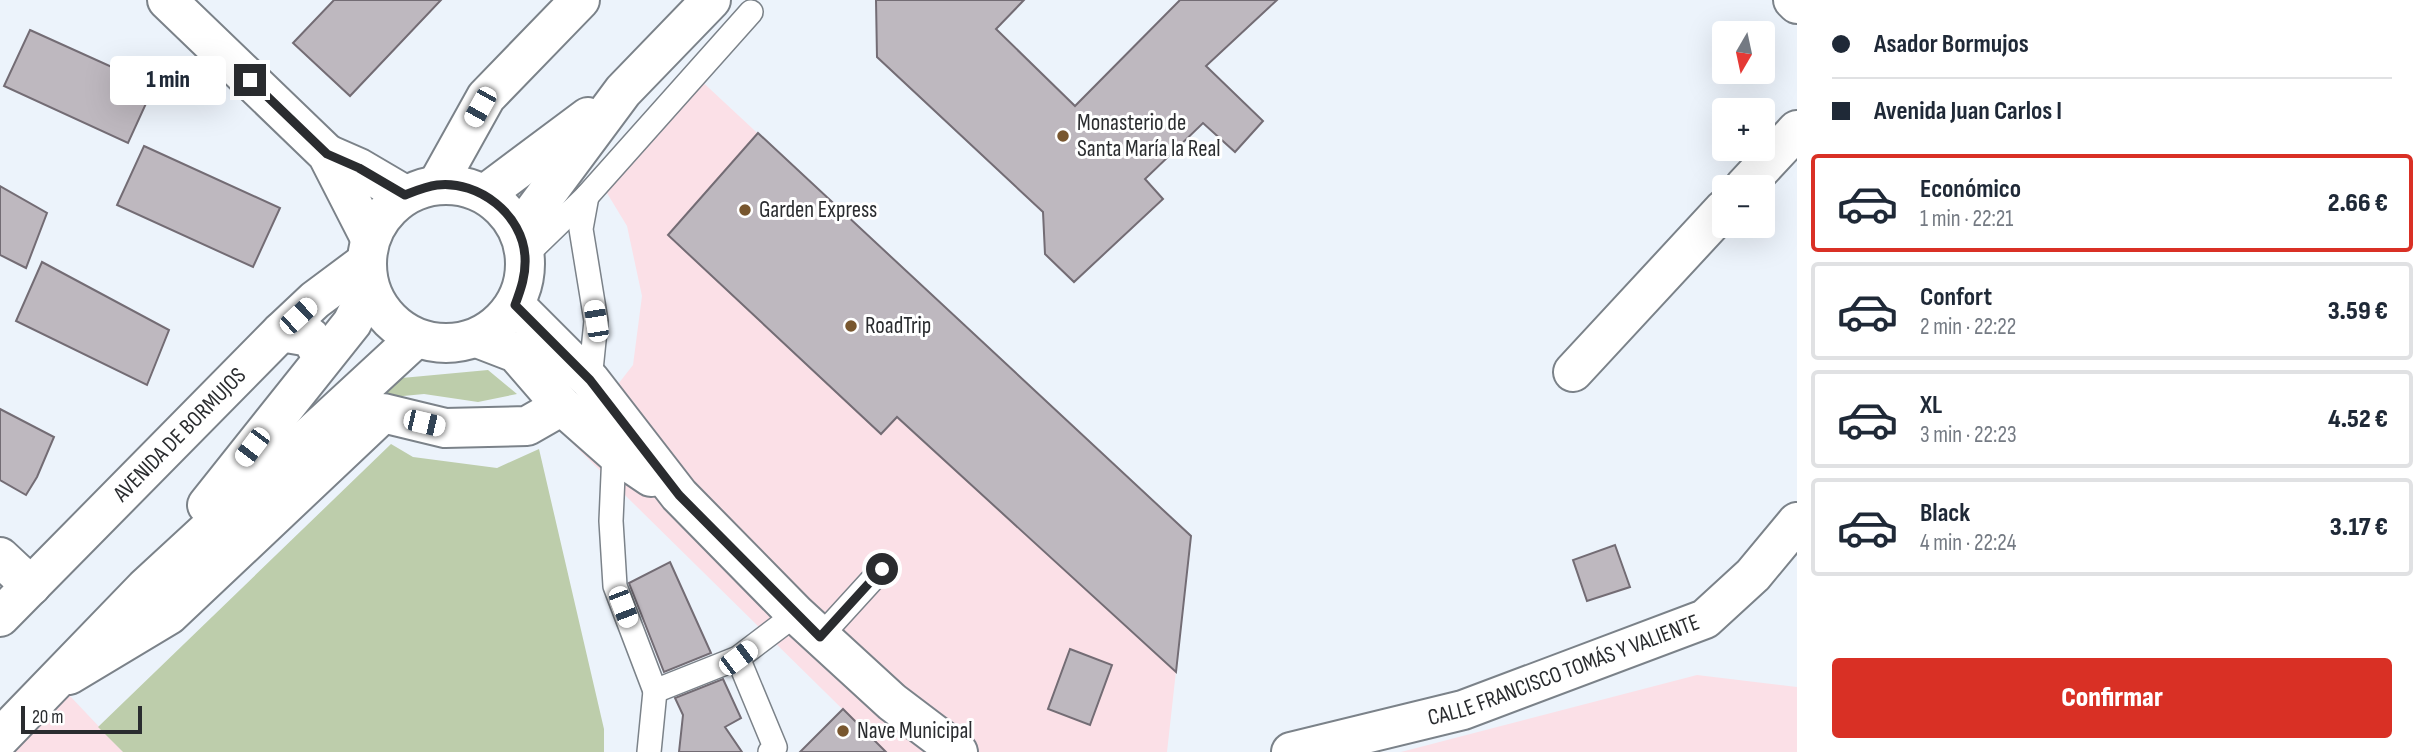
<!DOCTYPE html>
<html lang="es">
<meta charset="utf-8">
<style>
body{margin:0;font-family:"Sofia Sans Condensed",sans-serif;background:#f6f6f7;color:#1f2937;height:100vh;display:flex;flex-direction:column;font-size:26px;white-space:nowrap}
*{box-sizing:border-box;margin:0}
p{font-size:23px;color:#747a83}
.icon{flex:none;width:38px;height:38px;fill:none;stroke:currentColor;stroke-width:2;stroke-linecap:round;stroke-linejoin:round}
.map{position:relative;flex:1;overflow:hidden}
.sheet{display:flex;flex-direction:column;background:#fff;width:630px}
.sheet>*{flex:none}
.guide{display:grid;align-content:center;height:154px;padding:0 35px;background:#fff}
.needle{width:46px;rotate:189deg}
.tools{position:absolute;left:1712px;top:21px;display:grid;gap:14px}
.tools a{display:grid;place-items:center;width:63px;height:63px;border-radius:7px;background:#fff;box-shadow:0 7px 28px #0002;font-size:35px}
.scale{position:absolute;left:21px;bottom:18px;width:121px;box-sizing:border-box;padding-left:7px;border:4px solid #2a2c2f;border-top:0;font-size:19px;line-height:24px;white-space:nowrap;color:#2a2c2f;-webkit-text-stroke:5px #fff;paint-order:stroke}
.end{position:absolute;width:32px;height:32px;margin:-16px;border:9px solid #2a2c2f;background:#fff;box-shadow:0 0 0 4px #fff}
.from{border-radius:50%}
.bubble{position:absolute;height:49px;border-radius:7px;background:#fff;box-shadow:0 7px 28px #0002;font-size:23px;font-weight:800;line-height:49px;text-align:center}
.car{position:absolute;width:21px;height:42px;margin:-21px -10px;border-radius:9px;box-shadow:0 0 5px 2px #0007;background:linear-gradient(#fff 24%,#345 0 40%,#fff 0 76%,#345 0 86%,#fff 0)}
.guide b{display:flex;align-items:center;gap:24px;height:66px;font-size:26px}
.guide b+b{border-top:2px solid #e0e1e3}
.guide i{width:18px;height:18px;background:#1f2937}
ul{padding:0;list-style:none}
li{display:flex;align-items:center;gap:21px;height:98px;margin:0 14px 10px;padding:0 21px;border:4px solid #e0e1e3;border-radius:7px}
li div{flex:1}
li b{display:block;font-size:26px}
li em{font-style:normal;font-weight:800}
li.on{border-color:#d93025}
li>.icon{width:63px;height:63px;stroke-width:1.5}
.button{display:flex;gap:14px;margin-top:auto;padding:14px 35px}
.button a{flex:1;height:80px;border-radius:7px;background:#d93025;color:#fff;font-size:28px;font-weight:800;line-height:80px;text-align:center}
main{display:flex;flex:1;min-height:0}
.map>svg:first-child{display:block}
.commercial{fill:#fbe0e7}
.green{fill:#bdcdab}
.building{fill:#beb8bf;stroke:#736c74;stroke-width:2}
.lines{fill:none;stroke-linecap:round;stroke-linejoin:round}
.service-casing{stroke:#7b8289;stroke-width:26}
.minor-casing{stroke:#7b8289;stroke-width:42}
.secondary-casing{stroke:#7b8289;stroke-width:42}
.service{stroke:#fff;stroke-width:23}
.minor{stroke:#fff;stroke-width:38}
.secondary{stroke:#fff;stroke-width:38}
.route{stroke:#2a2c2f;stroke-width:9}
.poi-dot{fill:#78562e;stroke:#fff;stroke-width:2.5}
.labels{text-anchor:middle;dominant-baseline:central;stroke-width:6;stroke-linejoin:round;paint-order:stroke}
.poi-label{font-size:23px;fill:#2a2c2f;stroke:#fff;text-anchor:start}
.street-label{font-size:23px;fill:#2a2c2f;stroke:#fff}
</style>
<main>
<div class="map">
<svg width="1797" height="752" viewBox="0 0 1797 752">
<rect width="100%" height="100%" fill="#ecf3fb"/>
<g class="commercial">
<path d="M695,75L1191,536L1167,752H886L572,443L633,365L642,296L627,226L596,175Z"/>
<path d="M1697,675L1797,687V752H1401Z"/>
<path d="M63,691L69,695L123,752H5Z"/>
</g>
<g class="green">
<path d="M488,370L517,394L478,402L424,394L382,398L346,421L391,379Z"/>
<path d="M391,444L413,457L497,468L539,449L604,729V752H123L98,727Z"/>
</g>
<g class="building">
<path d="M334,0H441L350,96L293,43Z"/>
<path d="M876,0H1024L996,29L1075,106L1180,0H1277L1206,66L1263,121L1235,152L1203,123L1145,179L1163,199L1074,282L1045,254L1043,212L877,57Z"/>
<path d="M30,30L154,86L128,143L4,86Z"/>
<path d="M758,133L1191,536L1176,672L897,417L881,434L668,235Z"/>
<path d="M144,146L280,208L253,267L117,205Z"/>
<path d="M0,186L47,213L26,268L0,255Z"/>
<path d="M42,262L169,330L147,385L16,321Z"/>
<path d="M0,409L54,437L37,477L26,495L0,480Z"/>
<path d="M1615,545L1630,587L1587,601L1573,560Z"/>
<path d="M670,562L711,653L664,672L629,583Z"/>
<path d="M1070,649L1112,665L1090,725L1048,709Z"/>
<path d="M723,679L741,718L725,727L742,752H679L683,715L675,698Z"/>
<path d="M843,709L886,752H800Z"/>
</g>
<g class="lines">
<g class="service-casing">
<g id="service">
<path d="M587,196L581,229L596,321L590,380"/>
<path d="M525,256L587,196L751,12"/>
<path d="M614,452L611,521L615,586L655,691L738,658L796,614"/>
<path d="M820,637L882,569"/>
<path d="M738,658L775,747L770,752"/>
<path d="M649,752L655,691"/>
</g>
</g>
<g class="minor-casing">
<g id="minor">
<path d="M167,0L327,154L370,238"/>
<path d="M1793,0L1797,4"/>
<path d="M327,154L359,168L405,195"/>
<path d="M437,185L486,97L580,0"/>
<path d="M1744,187L1797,130"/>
<path d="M515,305L590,380L679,495L796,614L892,702L958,752"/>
<path d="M477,338L516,353L562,406L614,452L651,477"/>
<path d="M1573,372L1724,209"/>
<path d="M0,557L31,586"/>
<path id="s1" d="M0,617L281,332L315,300L366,262"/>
<path d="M69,675L169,615L383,413L445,428L527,426L562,406"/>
<path id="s2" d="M1291,752L1463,710L1705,619L1753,575L1797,522"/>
</g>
</g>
<g class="secondary-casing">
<g id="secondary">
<circle cx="446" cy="264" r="79"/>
<path d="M485,194L588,117"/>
<path d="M519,231L623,91L711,0"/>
<path d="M281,332L310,337L323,358"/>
<path d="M207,505L352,323L369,289"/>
<path d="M0,738L145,588L416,338"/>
</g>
</g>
<use href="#service" class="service"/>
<use href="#minor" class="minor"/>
<use href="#secondary" class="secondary"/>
</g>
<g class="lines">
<path class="route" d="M250,80L327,154L359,168L405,195C415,191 427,186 437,185C479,180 523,215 525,257C526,275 521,289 515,305L590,380L679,495L820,637L882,569"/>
</g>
<g class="poi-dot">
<circle cx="1063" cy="136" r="7"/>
<circle cx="745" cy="210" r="7"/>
<circle cx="851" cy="326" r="7"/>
<circle cx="843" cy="731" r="7"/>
</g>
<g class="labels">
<g class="poi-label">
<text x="1077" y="123">Monasterio de<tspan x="1077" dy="26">Santa María la Real</tspan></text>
<text x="759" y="210">Garden Express</text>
<text x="865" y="326">RoadTrip</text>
<text x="857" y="731">Nave Municipal</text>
</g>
<g class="street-label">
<text stroke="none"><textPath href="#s1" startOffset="256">AVENIDA DE BORMUJOS</textPath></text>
<text stroke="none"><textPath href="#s2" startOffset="285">CALLE FRANCISCO TOMÁS Y VALIENTE</textPath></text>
</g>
</g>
</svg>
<div class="tools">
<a><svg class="needle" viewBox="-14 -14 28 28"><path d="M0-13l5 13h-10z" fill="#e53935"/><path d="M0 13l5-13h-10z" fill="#747a83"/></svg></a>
<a>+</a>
<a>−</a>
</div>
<div class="scale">20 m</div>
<i class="end from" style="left:882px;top:569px"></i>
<i class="end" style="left:250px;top:80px"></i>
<div class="bubble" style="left:110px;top:56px;width:116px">1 min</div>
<i class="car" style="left:480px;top:107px;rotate:209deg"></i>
<i class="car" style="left:298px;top:316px;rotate:47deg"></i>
<i class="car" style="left:596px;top:321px;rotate:351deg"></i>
<i class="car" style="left:424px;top:423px;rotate:103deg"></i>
<i class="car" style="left:252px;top:447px;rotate:217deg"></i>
<i class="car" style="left:623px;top:607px;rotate:159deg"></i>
<i class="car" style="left:738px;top:658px;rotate:53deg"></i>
</div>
<section class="sheet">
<div class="guide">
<b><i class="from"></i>Asador Bormujos</b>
<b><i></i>Avenida Juan Carlos I</b>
</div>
<ul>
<li class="on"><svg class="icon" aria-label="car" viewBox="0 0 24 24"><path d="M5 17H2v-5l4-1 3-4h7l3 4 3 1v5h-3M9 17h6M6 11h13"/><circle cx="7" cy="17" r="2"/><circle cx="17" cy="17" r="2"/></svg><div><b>Económico</b><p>1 min · 22:21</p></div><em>2.66 €</em></li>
<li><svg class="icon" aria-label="car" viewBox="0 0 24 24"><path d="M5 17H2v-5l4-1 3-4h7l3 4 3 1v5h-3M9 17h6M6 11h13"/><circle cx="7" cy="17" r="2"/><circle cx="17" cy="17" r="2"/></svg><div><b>Confort</b><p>2 min · 22:22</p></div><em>3.59 €</em></li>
<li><svg class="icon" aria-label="car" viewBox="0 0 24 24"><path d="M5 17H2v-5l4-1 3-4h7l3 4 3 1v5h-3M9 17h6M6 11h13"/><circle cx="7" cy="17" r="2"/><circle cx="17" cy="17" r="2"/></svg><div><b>XL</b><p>3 min · 22:23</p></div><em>4.52 €</em></li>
<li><svg class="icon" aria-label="car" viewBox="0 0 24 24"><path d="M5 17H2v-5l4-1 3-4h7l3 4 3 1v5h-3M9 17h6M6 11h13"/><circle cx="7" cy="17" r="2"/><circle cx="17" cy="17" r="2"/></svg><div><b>Black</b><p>4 min · 22:24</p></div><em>3.17 €</em></li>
</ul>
<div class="button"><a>Confirmar</a></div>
</section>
</main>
